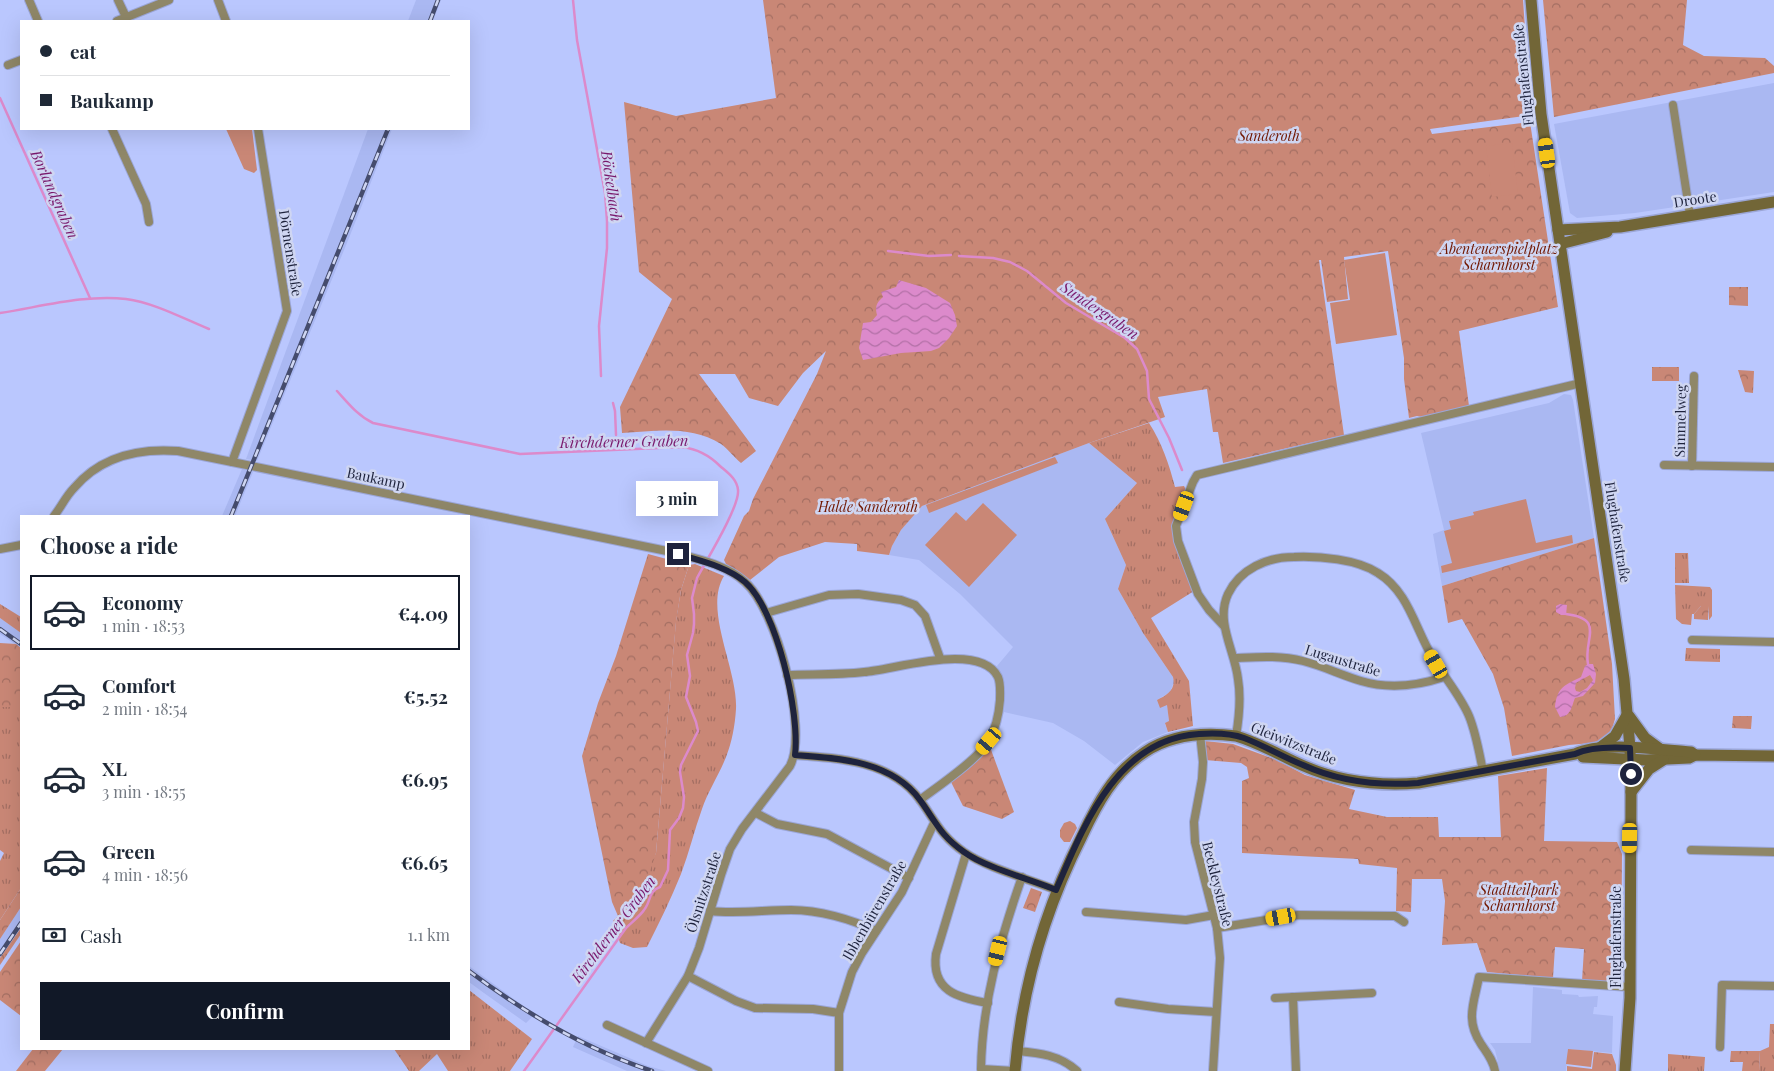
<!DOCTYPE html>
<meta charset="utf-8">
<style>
body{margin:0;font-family:"Playfair Display",serif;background:#f2f2f3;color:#1f2937;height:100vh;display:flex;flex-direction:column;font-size:19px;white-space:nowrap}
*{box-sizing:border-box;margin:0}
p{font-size:16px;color:#747a83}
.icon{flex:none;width:28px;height:28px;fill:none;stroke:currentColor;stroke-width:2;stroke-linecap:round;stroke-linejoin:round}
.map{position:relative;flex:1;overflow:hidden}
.panel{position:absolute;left:20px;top:515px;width:450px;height:535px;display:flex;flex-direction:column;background:#fff;border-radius:0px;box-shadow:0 5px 20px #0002}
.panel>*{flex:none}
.hud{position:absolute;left:20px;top:20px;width:450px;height:110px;border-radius:0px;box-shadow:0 5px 20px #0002;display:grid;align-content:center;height:110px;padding:0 20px;background:#fff}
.end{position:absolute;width:22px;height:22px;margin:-11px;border:6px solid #1e233d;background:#fff;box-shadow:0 0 0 2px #fff}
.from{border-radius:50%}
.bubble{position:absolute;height:35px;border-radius:0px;background:#fff;box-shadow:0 5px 20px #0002;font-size:16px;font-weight:700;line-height:35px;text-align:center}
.car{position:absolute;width:15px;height:30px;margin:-15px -8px;border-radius:6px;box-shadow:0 0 4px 1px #0007;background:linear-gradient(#f5c518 24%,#345 0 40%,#f5c518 0 76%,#345 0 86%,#f5c518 0)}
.hud b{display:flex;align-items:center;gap:18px;height:48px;font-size:19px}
.hud b+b{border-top:1px solid #e0e1e3}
.hud i{width:12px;height:12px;background:#1f2937}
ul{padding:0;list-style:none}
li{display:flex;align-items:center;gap:15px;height:75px;margin:0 10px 8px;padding:0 10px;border:2px solid transparent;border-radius:0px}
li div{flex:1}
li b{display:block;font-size:19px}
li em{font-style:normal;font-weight:700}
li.current{border-color:#111827}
li>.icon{width:45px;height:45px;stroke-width:1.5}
h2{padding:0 20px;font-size:22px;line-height:60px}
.pay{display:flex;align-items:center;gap:12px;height:55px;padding:0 20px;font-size:19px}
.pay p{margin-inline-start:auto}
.cta{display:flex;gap:10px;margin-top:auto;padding:10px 20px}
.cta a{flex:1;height:58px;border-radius:0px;background:#111827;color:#fff;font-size:20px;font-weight:700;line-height:58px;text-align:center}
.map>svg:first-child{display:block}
.built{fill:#aab8f2}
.grass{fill:url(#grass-tufts)}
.forest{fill:url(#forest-crowns)}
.pitch{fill:#c98776}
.water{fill:url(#water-waves);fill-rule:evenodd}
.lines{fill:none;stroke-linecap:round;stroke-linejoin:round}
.stream{stroke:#dc8acb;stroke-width:2.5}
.street-casing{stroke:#9ba6d7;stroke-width:10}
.secondary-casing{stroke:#9ba6d7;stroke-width:14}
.street{stroke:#8f8768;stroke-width:8}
.secondary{stroke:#726637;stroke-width:11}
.rail-casing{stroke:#454c6d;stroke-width:4.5}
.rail{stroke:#cfd6f2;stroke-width:2.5;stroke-dasharray:8;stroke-linecap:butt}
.route{stroke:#1e233d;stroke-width:6}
.labels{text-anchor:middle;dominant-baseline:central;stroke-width:5;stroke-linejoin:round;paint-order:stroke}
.street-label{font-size:14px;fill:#1e233d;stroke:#cfd6f2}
.park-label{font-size:14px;font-style:italic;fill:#711701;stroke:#cfd6f2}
.water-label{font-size:15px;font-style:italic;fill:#79196c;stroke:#cfd6f2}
</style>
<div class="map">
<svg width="1774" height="1071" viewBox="0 0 1774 1071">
<defs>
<pattern id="grass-tufts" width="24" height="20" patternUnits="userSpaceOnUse" patternTransform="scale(1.25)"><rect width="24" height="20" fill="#c98776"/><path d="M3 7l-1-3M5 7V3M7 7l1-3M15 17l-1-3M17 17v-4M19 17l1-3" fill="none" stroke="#a36e62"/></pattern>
<pattern id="forest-crowns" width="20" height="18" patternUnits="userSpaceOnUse" patternTransform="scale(1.25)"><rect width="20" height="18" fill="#c98776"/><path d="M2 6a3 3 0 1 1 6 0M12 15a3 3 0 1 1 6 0" fill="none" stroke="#a36e62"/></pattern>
<pattern id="water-waves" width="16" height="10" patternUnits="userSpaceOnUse" patternTransform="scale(1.25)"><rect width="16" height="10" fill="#dc8acb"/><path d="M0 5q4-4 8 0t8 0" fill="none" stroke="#b270a6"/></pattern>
</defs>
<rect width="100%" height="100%" fill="#bac7fe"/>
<g class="built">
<path d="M416,0H441L433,21H408Z"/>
<path d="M1774,83V192L1635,213L1577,218L1570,213L1554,124Z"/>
<path d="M368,129H392L349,238L257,461L246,459Z"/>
<path d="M1564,394L1571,395L1573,400L1594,538L1442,586L1433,534L1444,530L1421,433L1549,403Z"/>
<path d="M1089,443L1137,483L1105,519L1126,565L1118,589L1143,633L1173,677L1174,682L1170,692L1157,700L1167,704L1169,722L1165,724L1168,732L1143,742L1115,765L1084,741L1053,723L1004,712L1005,685L997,666L1013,647L960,594L919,560L889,555L892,546L901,530L922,506Z"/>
<path d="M242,469L253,472L235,516H222Z"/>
<path d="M0,618L21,633V648L0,634Z"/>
<path d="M21,907V928L0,958V939Z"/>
<path d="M469,966L518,1002L535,1014L526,1023L484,993L469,982Z"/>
<path d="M1533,987L1562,990V994L1578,995L1579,997L1598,996L1597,1007H1594L1593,1014L1613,1016L1612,1053L1568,1049L1566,1071H1500L1495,1050L1490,1043H1531Z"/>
<path d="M578,1036L648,1066L666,1071H627L573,1047Z"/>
</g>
<g class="grass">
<path d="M1149,423C1162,443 1169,464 1175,487L1184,486L1186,490L1174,525L1194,591L1151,618L1189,681L1193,726L1168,732L1165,723L1169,721L1167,705L1160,708L1157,700C1167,695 1176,690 1173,677L1143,633L1118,589L1126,565L1105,519L1137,483L1089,443Z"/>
<path d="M1675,553H1688L1689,583H1675Z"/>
<path d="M695,564L724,576C703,610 738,669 736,709C735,725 732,742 726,757C719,775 708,791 702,809C694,831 689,853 681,874C671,899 659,923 647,947L633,948L620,943L613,921L633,901L656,853L676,621L681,590L689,565Z"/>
<path d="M1675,585L1710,587L1712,590V616L1709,620V606H1701L1694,614H1692L1691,625L1682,624L1676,619Z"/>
<path d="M0,604L21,617V633L0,618Z"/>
<path d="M1686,648L1720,649V662L1685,661Z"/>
<path d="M0,707H21V888L0,920V861L4,853L0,850Z"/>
<path d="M1070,821L1075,824L1077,828L1070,842H1064L1060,837V830L1064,823Z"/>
<path d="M21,928V934L0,965V958Z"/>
<path d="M469,990L532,1039L510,1071H448L437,1054L419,1071H409L394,1049H469Z"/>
<path d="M1770,1024H1774V1071H1759L1760,1051L1769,1047Z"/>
<path d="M1668,1054L1705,1057L1704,1071H1668Z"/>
</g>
<g class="forest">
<path d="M763,0H1523L1531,115L1430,129L1432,134L1530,122L1558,307L1459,331L1469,406L1422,417L1417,416L1409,418L1404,379V358L1388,251L1344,257L1348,299L1327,302L1321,260H1319L1344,435L1223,463L1218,432H1213L1207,389L1158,397L1165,417L1089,443L922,506L901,530L892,546L889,555L857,551V544L825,542L779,557L750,580L726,564L724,560L744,516L749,511L753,499L817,374L826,351L803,373L778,406L749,398L735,374H699L756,451L741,463C734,457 728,449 721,444C690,425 656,431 622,433L620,407L672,299L639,272L624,102L676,116L776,98Z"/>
<path d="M1543,0H1687L1683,45L1704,56L1765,58L1774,66V73L1554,117Z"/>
<path d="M1729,287H1748V306L1729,305Z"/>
<rect x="1652" y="367" width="27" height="14"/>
<path d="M1738,370L1754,371L1753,393L1745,392Z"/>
<path d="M1594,538L1612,664L1615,719L1611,732L1602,740L1591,743L1569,745L1512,756L1504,708L1493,674L1462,619L1448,623L1442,586Z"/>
<path d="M648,554L689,565L681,590L676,622L656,853C648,881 638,896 618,916L612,902L582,756L598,703L616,656Z"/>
<path d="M1701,606H1709L1708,620L1694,619V614Z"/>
<path d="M0,643L16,644L21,648V707H0Z"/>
<path d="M1733,716H1752L1751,729L1732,728Z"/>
<path d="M1205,741L1233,744L1277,760L1305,775L1355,790L1349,809L1387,817H1438L1439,837H1501L1498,776L1547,768L1544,841L1617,842L1622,854L1621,983L1582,981L1584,949L1555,947L1553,978L1487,972L1477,943L1442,945L1445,901L1442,879H1412L1411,912L1396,911L1397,868L1359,864L1358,859L1242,853V781L1249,778L1247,767L1241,763L1205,760Z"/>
<path d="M990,747L1014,812L1002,819L963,806L951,782Z"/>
<path d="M21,888V907L0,939V920Z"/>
<path d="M1031,888L1042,892L1035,912L1023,908Z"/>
<path d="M21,941V1016L0,1000V972Z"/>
<path d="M33,1049H63L45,1071H16Z"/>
<path d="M1731,1051H1760L1759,1071H1742L1743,1062H1730Z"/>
<path d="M1594,1052L1612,1054L1616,1065V1071H1567V1066L1592,1069Z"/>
</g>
<g class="pitch">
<path d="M226,129H252L257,170L254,173L244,169Z"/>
<path d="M1512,143L1518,194L1492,197L1486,146Z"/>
<path d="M1385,253L1397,335L1336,344L1330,303L1350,300L1344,260Z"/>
<path d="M1055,457L1058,463L929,513L926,505Z"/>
<path d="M1526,499L1536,543L1572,535L1573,543L1442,573L1441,566L1452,563L1444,531L1451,529L1449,521L1474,515L1473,512Z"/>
<path d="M983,503L1017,535L969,587L925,545L956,512L966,521Z"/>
<path d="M1568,1049L1593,1051L1591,1067L1566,1064Z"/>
</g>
<g class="water">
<path d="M899,280L926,288L950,303L955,315L957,326L949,338L939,348L931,351L901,353L863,360L859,348L863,323L871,322L877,315C875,307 876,303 883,297L881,292L896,287Z"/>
<path d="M1560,604L1567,605L1566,615H1561L1556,612V606Z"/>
<path d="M1588,664H1593L1596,674L1595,683L1583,696L1575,698C1572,705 1571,717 1560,717L1555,707C1557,687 1565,685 1581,677L1585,666ZM1590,675L1593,680L1587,688L1580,692L1576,691L1575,688L1576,683Z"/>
</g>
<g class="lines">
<g class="stream">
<path d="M573,0L577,40L605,193L607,221V248L599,326L601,376"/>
<path d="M0,98L90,298"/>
<path d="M888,251L929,256L951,255"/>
<path d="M959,256L993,258L1010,262L1027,271L1066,303L1125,338L1137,349L1147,371L1149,399L1169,438L1182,470"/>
<path d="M0,313C40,307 86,294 126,299C155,303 182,318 209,329"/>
<path d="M337,391C348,403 358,416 373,423L520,454L682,447C698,449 709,455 720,466C728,473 737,479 738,490C740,506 706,561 697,578L692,598L694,614V624L693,633L687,655L690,676L686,697L696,722L698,731L681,765L680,772L684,797L683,808L679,818L670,830L668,870L660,887C648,891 651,902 644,910C641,915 631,923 626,928L524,1071"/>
<path d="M613,403L615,411L616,435"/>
<path d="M1566,614C1606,619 1583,639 1588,664"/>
</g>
<g class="street-casing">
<g id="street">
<path d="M29,0L38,21"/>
<path d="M118,0L126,17"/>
<path d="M218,0L226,21"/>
<path d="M117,21L169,0"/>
<path d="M8,65L21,60"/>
<path d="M1673,105L1690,215"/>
<path d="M112,129L146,204L149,222"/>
<path d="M232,462L287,311L258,129"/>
<path d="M1664,465L1774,467"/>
<path d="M1692,466L1694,376"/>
<path d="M54,516C61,507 66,496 74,488C101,456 138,448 178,451L667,551C693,558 724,563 745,582C776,609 809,729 790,766L742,829L730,849L721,875L699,948L688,976L646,1043"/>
<path d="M0,549L21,545"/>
<path d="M766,613L829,595L858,594L901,600L915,605L925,616L940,658"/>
<path d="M1224,626L1209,610L1198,594L1178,541L1176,526L1193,482L1197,475L1581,383"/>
<path d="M1692,640L1774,642"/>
<path d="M1234,658C1257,657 1280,655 1303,661C1323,666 1341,675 1361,681C1388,689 1417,686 1444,677"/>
<path d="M787,675C813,674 838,675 864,672C894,670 980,641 998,677C1001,684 1000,693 1000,700C999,713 996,728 989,740C980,758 937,787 920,800"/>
<path d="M1200,734L1203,762L1202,779L1194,822L1195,842L1217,928L1220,958L1213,1071"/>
<path d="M1236,736C1239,718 1241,697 1238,679C1235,651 1215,622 1228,594C1240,569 1267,557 1294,557C1319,556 1357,559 1378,573C1409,592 1415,629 1433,658C1444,677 1460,695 1469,716C1476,733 1479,752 1483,771"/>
<path d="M795,755C839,758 892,761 920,800C936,822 941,836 964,852C987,868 1029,879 1056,890"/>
<path d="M756,813L777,824L827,834L909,878"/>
<path d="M1691,850L1774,852"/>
<path d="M966,854L936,954C931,991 958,998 988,1003"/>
<path d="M710,911C737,914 764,910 791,910C819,910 851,919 876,931"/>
<path d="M1086,912L1186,920L1214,915"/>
<path d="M1217,928L1298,915L1395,916L1404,922"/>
<path d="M688,976L736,1001L755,1008L813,1009L839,1013"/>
<path d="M1293,997L1296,1071"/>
<path d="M1275,998L1372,993"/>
<path d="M1119,1002L1168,1009L1216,1012"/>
<path d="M607,1025L708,1071"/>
<path d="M1720,1047L1722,985L1774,986"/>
<path d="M1017,1051C1039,1053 1060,1055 1077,1071"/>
<path d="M839,1071V1013L852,972L862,953L902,892L934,823"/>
<path d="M1014,1071L981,1069C982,1003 1000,940 1022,877"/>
<path d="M1495,1071C1493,1060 1487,1053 1481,1044C1465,1020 1474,1003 1479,977L1630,987"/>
</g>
</g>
<g class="secondary-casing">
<g id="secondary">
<path d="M1531,0L1541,114L1624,679L1630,748L1631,792L1630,998L1625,1071"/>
<path d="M1558,230L1620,227L1774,202"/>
<path d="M1560,244L1607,232"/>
<path d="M1629,716L1645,738L1660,749"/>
<path d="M1598,749L1615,736L1627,715"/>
<path d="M1583,757L1646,760L1689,758L1695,755L1774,756"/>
<path d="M1631,792L1649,769L1663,760"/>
<path d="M1015,1071C1022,987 1044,911 1082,836C1097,804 1114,772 1145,752C1172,734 1204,732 1236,736C1260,743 1281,756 1304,766C1340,782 1378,786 1418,783L1575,754C1602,741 1660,750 1691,752L1695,755"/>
</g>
</g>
<use href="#street" class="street"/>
<use href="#secondary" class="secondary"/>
<g class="rail-casing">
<g id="rail">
<path d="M430,21L438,0"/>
<path d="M231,516L388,129"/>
<path d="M0,629L21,644"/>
<path d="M0,954L21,923"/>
<path d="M469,971C525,1013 585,1049 652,1071"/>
</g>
</g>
<use href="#rail" class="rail"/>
</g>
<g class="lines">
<path class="route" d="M678,554C700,561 726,566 745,582C777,610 800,713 795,755C838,758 892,761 920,800C936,822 940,835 964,852C986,868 1030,879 1056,890C1084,825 1117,739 1199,734C1214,733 1230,733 1244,738C1265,746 1283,757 1303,765C1340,782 1378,786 1418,783L1575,754C1590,747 1613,747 1630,748L1631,774"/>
</g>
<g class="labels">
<g class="street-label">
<text transform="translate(1523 75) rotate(-96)">Flughafenstraße</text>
<text transform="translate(1695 199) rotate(-9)">Droote</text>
<text transform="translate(291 253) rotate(81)">Dörnenstraße</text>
<text transform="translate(1680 421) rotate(-89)">Simmelweg</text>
<text transform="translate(376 478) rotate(12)">Baukamp</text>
<text transform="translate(1618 532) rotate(81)">Flughafenstraße</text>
<text transform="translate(1343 660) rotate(17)">Lugaustraße</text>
<text transform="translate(1294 743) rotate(22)">Gleiwitzstraße</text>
<text transform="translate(1218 884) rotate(76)">Beckleystraße</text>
<text transform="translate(703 892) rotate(-72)">Ölsnitzstraße</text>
<text transform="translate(874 910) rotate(-60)">Ibbenbürenstraße</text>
<text transform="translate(1615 937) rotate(-90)">Flughafenstraße</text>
</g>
<g class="park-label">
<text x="1269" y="135">Sanderoth</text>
<text x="1499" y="248">Abenteuerspielplatz<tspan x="1499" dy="16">Scharnhorst</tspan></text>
<text x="868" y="506">Halde Sanderoth</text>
<text x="1519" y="889">Stadtteilpark<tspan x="1519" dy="16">Scharnhorst</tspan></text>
</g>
<g class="water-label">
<text transform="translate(612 186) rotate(82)">Böckelbach</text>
<text transform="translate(55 194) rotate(66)">Borlandgraben</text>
<text transform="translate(1100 310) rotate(34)">Sundergraben</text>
<text transform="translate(624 441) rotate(-1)">Kirchderner Graben</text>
<text transform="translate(613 929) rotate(-53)">Kirchderner Graben</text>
</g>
</g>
</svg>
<i class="end from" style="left:1631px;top:774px"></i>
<i class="end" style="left:678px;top:554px"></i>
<div class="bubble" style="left:636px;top:481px;width:82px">3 min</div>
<i class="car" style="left:1547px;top:153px;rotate:352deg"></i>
<i class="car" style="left:1184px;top:506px;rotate:200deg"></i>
<i class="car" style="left:1436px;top:664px;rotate:330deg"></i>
<i class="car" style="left:989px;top:741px;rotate:220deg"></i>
<i class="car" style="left:1630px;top:838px;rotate:181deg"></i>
<i class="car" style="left:1281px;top:917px;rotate:260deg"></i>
<i class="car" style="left:998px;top:951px;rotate:194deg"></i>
<div class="hud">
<b><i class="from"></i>eat</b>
<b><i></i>Baukamp</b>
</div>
<section class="panel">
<h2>Choose a ride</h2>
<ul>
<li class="current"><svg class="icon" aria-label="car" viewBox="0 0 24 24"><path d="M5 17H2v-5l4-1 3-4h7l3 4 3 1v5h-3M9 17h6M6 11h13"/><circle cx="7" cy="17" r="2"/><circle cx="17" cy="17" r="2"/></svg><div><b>Economy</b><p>1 min · 18:53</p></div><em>€4.09</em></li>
<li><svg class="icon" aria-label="car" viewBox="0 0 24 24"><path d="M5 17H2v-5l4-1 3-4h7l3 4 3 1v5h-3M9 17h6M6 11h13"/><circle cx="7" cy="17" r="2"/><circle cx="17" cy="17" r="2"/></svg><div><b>Comfort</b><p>2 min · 18:54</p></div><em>€5.52</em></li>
<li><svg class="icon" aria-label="car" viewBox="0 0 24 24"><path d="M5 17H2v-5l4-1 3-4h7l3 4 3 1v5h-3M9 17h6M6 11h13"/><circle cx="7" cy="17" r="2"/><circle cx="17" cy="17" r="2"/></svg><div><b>XL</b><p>3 min · 18:55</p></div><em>€6.95</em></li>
<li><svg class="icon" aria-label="car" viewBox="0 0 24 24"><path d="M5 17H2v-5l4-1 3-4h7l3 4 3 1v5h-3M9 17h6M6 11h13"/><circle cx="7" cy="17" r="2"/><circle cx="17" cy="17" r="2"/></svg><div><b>Green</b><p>4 min · 18:56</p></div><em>€6.65</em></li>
</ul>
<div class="pay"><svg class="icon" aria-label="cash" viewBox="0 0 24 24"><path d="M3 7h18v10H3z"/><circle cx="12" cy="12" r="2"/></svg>Cash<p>1.1 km</p></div>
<div class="cta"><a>Confirm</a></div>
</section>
</div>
